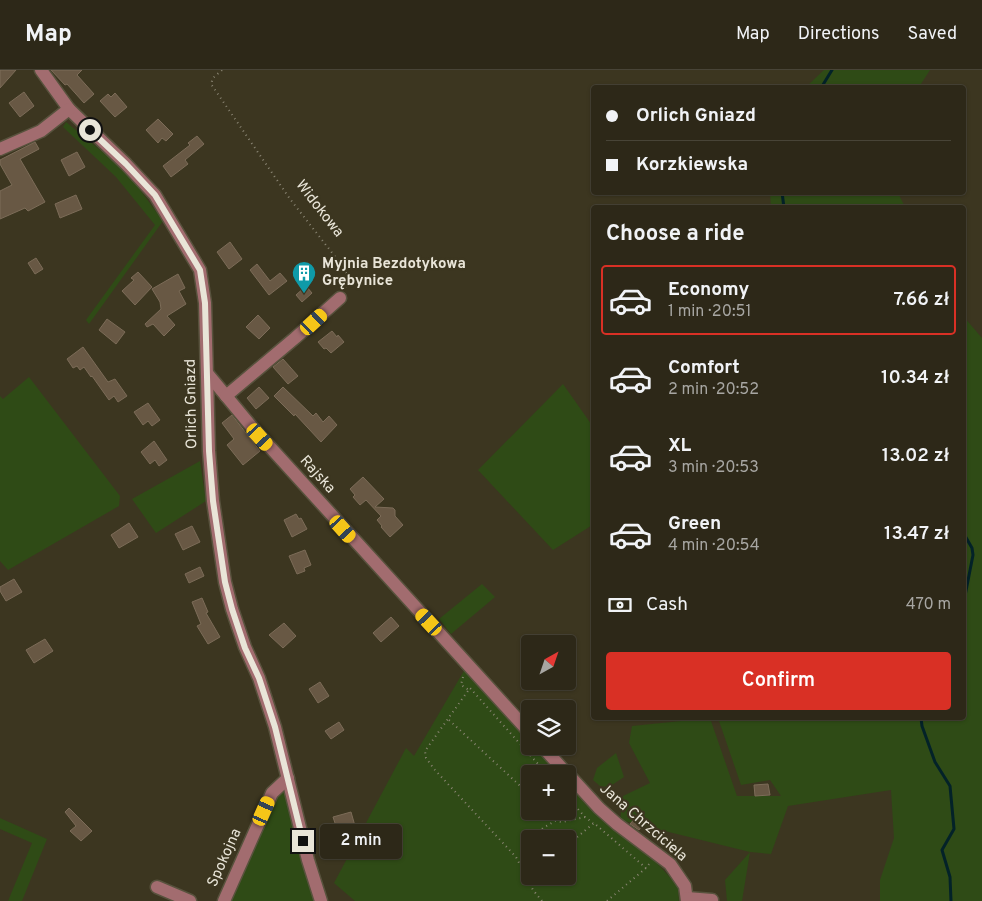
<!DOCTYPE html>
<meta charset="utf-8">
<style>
body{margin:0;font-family:Overpass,sans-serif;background:#353021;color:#f1f3f6;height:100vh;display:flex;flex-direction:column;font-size:19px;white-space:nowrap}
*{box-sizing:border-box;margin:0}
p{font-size:16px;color:#a7a6a2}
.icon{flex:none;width:28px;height:28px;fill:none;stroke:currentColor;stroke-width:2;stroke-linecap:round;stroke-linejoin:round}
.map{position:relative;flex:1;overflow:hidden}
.drawer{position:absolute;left:591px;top:135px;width:375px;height:515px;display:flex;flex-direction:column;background:#2d2818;border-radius:5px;box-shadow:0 1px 4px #0004,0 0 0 1px #484437}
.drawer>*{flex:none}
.top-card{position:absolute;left:591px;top:15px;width:375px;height:110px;border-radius:5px;box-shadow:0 1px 4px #0004,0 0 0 1px #484437;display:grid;align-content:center;height:110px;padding:0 15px;background:#2d2818}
.needle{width:32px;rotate:40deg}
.fabs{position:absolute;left:521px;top:565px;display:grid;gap:10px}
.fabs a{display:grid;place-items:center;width:55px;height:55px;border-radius:5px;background:#2d2818;box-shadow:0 1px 4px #0004,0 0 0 1px #484437;font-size:25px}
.end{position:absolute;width:22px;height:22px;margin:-11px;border:6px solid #e9e5d8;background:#111;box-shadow:0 0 0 2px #111}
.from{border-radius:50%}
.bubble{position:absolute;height:35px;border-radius:5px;background:#2d2818;box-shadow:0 1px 4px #0004,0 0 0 1px #484437;font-size:16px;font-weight:600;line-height:35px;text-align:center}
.car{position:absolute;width:15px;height:30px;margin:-15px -8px;border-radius:6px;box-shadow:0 0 4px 1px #0007;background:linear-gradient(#f5c518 24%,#345 0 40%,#f5c518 0 76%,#345 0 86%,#f5c518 0)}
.top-card b{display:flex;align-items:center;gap:18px;height:48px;font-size:19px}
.top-card b+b{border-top:1px solid #484437}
.top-card i{width:12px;height:12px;background:#f1f3f6}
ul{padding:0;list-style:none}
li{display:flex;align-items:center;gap:15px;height:70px;margin:0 10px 8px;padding:0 5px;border:2px solid transparent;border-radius:5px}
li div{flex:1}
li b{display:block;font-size:19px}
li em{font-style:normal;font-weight:600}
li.on{border-color:#d93025}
li>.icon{width:45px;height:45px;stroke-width:1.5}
h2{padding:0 15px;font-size:22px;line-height:60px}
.pay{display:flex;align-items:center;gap:12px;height:55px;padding:0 15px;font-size:19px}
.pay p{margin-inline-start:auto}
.cta{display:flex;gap:10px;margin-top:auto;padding:10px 15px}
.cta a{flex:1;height:58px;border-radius:5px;background:#d93025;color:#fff;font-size:20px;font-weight:600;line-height:58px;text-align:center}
header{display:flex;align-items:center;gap:30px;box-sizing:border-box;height:70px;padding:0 25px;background:#2d2818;border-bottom:1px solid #484437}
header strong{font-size:24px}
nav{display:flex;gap:28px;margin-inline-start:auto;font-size:18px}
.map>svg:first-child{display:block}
.green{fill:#2f4b16;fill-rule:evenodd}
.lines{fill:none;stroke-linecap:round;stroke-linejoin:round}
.stream{stroke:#032228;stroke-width:3}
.building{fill:#685844;stroke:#7c6c58}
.minor-casing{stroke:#58523d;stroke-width:15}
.path{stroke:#8b8674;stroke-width:2;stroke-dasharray:1 4;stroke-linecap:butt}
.minor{stroke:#a26c6f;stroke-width:12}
.route{stroke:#e9e5d8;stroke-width:6}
.labels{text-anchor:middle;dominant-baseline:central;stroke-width:4.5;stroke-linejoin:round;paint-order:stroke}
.street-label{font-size:15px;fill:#e9e5d8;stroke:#3c3620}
.poi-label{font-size:15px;font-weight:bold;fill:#e9e5d8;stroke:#3c3620;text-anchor:start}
</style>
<header>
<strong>Map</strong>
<nav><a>Map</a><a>Directions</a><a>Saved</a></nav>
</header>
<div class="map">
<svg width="982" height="831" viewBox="0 0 982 831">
<rect width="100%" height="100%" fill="#3c3620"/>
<g class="green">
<path d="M824,0H930L919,17H806Z"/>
<path d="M66,52L127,102L163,151L89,254L86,250L155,155L116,107L63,57Z"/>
<path d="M770,123H898L905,137H771Z"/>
<path d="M964,247L982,268V831H880V810L894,768L891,720L788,736L771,784L750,782L742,831H727L725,810L750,782L620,750L623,726L650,713L629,673L632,656L710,648L737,726H781L770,710L741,715L718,648H964Z"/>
<path d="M29,307L120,426L119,436L8,500L0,491V326L3,329Z"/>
<path d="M563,314L594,358V454L553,480L478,400Z"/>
<path d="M200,391L206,431L156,463L132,429Z"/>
<path d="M482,514L495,527L451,564L439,549Z"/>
<path d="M465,599L530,670V676H537L560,704H530V741H568V713L586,735L656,792L678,816L679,831H355L334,813L406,678L414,686ZM530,769H568V806H530Z"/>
<path d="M616,683L624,707L609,717L600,716L593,710L597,698Z"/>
<path d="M280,705L315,831H220L271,717Z"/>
<path d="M0,748L47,769L22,831H8L32,773L0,759Z"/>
</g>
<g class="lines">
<g class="stream">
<path d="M821,18L832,0"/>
<path d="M782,122L784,138"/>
<path d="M964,464L972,478L973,485L964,531"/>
<path d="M921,648L922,656L935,692L950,716L954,759L942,780L950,807L951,831"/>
</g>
</g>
<g class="building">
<path d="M0,0H16L0,18Z"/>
<path d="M51,0H82L77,5L94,24L84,33L67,14L65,15Z"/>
<path d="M24,22L34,36L20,47L9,33Z"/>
<path d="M115,23L127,37L115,47L100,31L108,24L111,27Z"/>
<path d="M158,49L173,64L166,71L162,68L158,73L146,60Z"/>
<path d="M197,66L204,74L185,90L188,94L171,107L163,96L190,75L188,73Z"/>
<path d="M35,72L39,79L20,89L45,132L28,141L25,138L0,149V121L12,115L0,94V90Z"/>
<path d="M77,82L85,97L69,106L61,90Z"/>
<path d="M76,125L82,139L60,148L55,134Z"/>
<path d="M230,172L242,189L229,199L217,182Z"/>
<path d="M36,188L43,199L35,204L28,193Z"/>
<path d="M257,194L270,211L280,203L287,211L269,225L250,200Z"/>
<path d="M138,202L152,217L135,235L122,221L134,210L131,208Z"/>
<path d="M178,204L185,218L179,221L186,234L167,246L175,255L164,266L153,254L147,257L145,254L161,239L160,232L152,219Z"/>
<path d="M306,216L312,223L302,232L296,225Z"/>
<path d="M258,245L270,258L259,269L246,257Z"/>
<path d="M107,249L125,262L116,274L99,260Z"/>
<path d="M332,261L337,267L338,265L344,272L331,283L326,278L324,279L318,272Z"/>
<path d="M83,277L108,312L115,309L127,326L118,332L114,326L109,330L92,306L91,307L84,297L80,300L77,296L73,298L67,289Z"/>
<path d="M283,289L298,306L288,314L273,297Z"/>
<path d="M259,317L269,328L256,339L247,328Z"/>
<path d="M283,317L313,346L316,343L323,352L329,346L337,355L321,372L295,344L294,346L274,326Z"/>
<path d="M148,333L160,350L152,356L148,351L143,355L134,342Z"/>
<path d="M232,345L260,381L243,395L227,375L234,369L222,353Z"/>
<path d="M154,371L167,390L159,396L155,390L150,394L141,382Z"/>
<path d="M363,407L384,429L375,437L393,438L395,440V446L403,455L390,467L381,457L382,456L377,450L381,446L366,430L360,435L353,427L355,425L350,419Z"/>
<path d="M296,444L299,449L301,448L307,459L292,467L284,450Z"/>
<path d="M129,453L138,467L119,478L111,465Z"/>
<path d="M192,456L200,472L183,480L175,464Z"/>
<path d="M305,480L311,495L304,498L305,501L297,504L289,486Z"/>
<path d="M200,497L204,506L189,513L185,504Z"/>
<path d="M14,509L22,522L6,531L0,521V517Z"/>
<path d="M202,528L208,542L206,543L220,567L208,574L197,556L201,554L192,532Z"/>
<path d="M391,547L399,556L381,572L373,563Z"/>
<path d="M284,553L296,566L283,578L269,565Z"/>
<path d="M45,569L53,581L34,593L26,580Z"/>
<path d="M320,612L329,626L318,633L309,619Z"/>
<path d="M339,652L344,660L331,669L325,661Z"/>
<path d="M768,714L770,725L755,726L754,715Z"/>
<path d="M69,738L92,761L81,771L70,761L76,756L65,742Z"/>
<path d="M351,742L357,763L346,766L349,777L330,783L326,772L336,769L333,757L336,756L333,747Z"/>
<path d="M637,746L645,752L639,760L630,754Z"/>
</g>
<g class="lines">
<g class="minor-casing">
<g id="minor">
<path d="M41,0L69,39L126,94L155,125L200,200L205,233L209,381L213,431L225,512L232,539L245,577L259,608L275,657L308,790L321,831"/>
<path d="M0,79L41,61L69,39"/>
<path d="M207,303L251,356L530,663"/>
<path d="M226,326L295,268L340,228"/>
<path d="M542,676L567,704"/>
<path d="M568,704L599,738L617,754L670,794L685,816L687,831"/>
<path d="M157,817L190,831"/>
<path d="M687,828L712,830"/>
<path d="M224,831L272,723L288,708"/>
</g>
</g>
<g class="path">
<path d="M222,0L213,8L211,14L290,129L340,193L347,204L345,219"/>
<path d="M463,607L461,615L469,620"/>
<path d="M449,650L530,725"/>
<path d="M568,728L585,747L593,753"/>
<path d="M546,741L555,751"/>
<path d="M531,769L543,758L555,751L562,752L585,747"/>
<path d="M568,771L576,768L594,753L646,798"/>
<path d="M542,831L533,820L516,787L434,699L426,688L425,681L470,618L547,704"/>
<path d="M607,831L646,798L650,793"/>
</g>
<use href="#minor" class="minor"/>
</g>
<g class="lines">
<path class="route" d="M90,60L126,94L155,125L200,200L205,233L209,381L213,431L225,512L232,539L245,578L259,608L275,657L303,771"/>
</g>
<defs>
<g id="building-pin" transform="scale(1.25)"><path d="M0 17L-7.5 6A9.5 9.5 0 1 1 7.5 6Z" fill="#0f9aa8" stroke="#3c3620"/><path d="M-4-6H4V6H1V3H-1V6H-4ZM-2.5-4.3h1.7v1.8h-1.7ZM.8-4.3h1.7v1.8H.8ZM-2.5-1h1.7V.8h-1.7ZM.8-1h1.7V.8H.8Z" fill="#fff"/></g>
</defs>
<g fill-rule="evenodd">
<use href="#building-pin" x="304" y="203"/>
</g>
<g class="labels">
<g class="street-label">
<text transform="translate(319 139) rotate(52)">Widokowa</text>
<text transform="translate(192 334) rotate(-91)">Orlich Gniazd</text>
<text transform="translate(317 405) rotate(48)">Rajska</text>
<text transform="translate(643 753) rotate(41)">Jana Chrzciciela</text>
<text transform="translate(225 788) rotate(-66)">Spokojna</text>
</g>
<g class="poi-label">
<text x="322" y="194">Myjnia Bezdotykowa<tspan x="322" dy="17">Grębynice</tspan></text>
</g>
</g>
</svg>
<div class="fabs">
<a><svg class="needle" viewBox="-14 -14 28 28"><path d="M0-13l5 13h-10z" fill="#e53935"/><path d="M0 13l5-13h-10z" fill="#a7a6a2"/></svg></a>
<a><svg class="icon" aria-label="layers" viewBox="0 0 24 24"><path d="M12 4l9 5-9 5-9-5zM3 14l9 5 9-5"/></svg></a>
<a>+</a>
<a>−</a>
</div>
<i class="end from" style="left:90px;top:60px"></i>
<i class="end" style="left:303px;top:771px"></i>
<div class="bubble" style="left:320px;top:754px;width:82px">2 min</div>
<i class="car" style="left:314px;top:252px;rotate:47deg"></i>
<i class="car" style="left:260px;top:367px;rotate:138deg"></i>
<i class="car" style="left:343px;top:459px;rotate:138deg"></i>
<i class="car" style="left:429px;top:552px;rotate:317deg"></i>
<i class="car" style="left:264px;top:741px;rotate:24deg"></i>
<div class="top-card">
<b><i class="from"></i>Orlich Gniazd</b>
<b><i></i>Korzkiewska</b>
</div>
<section class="drawer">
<h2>Choose a ride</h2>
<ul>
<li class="on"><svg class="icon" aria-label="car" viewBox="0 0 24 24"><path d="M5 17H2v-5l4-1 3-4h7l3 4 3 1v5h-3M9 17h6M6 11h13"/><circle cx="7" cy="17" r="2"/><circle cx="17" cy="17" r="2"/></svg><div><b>Economy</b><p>1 min · 20:51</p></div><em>7.66 zł</em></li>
<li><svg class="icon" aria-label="car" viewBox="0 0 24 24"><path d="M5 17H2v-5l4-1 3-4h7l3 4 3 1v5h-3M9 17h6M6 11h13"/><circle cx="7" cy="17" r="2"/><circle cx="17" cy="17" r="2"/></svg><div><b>Comfort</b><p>2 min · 20:52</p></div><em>10.34 zł</em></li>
<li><svg class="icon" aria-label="car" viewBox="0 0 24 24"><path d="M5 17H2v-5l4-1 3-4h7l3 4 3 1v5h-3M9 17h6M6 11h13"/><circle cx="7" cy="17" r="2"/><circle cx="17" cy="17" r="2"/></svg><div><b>XL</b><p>3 min · 20:53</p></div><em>13.02 zł</em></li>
<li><svg class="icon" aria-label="car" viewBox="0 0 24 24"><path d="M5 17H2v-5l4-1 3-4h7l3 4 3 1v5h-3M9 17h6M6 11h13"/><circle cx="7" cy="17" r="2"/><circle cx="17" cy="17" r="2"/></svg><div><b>Green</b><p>4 min · 20:54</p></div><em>13.47 zł</em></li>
</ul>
<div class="pay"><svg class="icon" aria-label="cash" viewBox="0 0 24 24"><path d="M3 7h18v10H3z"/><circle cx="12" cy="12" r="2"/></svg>Cash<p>470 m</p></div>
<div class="cta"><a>Confirm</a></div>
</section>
</div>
